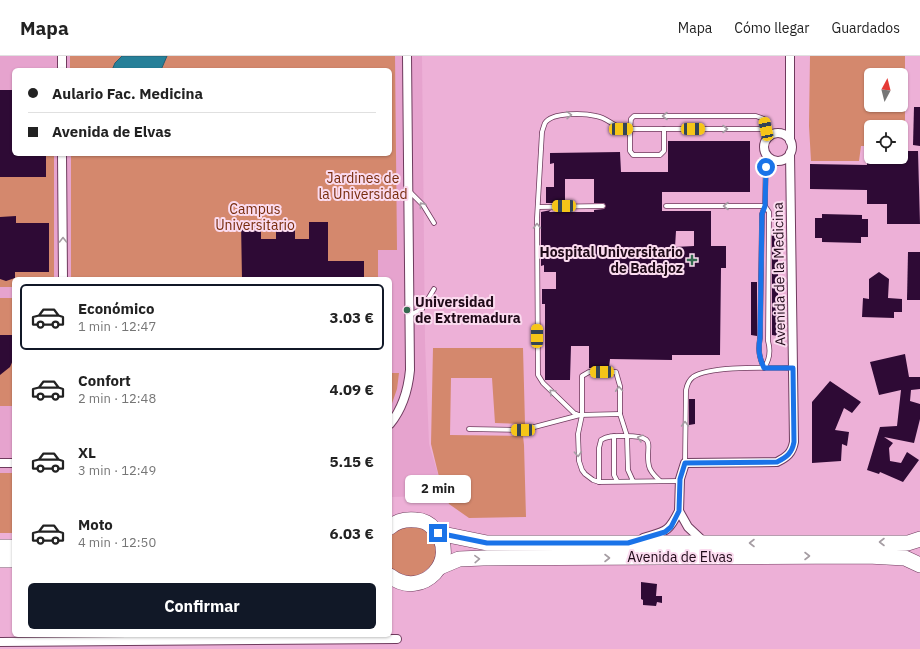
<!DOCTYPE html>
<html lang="es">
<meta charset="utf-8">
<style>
body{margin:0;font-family:"IBM Plex Sans",sans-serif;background:#f6f6f6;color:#222;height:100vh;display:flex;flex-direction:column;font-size:15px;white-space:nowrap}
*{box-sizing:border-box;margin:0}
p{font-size:13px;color:#767676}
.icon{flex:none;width:22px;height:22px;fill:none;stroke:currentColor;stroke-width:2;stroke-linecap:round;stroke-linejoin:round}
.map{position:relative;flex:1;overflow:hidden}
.drawer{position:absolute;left:12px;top:221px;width:380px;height:360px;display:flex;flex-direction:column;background:#fff;border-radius:6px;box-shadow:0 1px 3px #0004}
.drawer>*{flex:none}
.banner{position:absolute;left:12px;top:12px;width:380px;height:88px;border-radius:6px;box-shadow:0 1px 3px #0004;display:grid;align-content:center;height:88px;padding:0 16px;background:#fff}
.needle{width:26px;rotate:7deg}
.fabs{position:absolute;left:864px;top:12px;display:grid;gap:8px}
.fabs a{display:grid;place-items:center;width:44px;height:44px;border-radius:6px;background:#fff;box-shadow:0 1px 3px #0004;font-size:20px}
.end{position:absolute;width:18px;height:18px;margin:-9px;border:5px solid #1a73e8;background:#fff;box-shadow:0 0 0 2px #fff}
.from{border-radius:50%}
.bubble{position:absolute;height:28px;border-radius:6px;background:#fff;box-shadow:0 1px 3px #0004;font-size:13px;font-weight:700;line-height:28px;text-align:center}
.car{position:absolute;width:12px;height:24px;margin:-12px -6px;border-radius:5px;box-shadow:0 0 3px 1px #0007;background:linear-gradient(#f5c518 24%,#345 0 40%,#f5c518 0 76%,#345 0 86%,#f5c518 0)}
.banner b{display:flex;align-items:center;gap:14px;height:38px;font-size:15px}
.banner b+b{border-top:1px solid #e0e0e0}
.banner i{width:10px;height:10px;background:#222}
ul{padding:7px 0 0;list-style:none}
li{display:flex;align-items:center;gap:12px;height:66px;margin:0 8px 6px;padding:0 8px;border:2px solid transparent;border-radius:6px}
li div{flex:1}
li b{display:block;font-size:15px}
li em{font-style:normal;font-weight:700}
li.active{border-color:#111827}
li>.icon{width:36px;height:36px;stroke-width:1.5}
.action{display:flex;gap:8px;margin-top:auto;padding:8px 16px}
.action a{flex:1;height:46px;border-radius:6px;background:#111827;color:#fff;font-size:16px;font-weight:700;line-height:46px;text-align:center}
header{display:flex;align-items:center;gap:24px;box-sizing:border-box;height:56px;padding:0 20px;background:#fff;border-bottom:1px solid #e0e0e0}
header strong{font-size:19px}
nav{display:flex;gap:22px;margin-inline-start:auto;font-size:14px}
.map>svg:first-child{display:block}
.built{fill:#e6a3ce;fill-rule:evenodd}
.green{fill:#d4886d;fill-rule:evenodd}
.water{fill:#268099;stroke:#245d72}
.building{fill:#2e0a35;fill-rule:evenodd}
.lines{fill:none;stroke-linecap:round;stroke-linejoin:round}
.lane-casing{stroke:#6f3b5e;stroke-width:5.5}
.street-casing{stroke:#6f3b5e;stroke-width:10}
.highway-casing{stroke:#6f3b5e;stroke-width:16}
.lane{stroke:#fff;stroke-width:4}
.street{stroke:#fff;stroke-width:8}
.highway{stroke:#fff;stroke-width:15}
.oneway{stroke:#a59da3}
.route{stroke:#1a73e8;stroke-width:5}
.poi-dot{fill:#34694f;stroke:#fbdbef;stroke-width:1.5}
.labels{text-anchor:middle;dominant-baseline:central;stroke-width:4;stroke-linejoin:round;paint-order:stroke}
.park-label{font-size:14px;fill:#772b0b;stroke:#fbdbef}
.poi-label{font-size:14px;font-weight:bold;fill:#1f0a18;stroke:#fbdbef;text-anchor:end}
.street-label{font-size:14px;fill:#1f0a18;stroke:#fbdbef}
</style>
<header>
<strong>Mapa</strong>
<nav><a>Mapa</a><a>Cómo llegar</a><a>Guardados</a></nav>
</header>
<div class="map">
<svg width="920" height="593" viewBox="0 0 920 593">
<rect width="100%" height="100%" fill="#edb0d7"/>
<path class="built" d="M0,0H422L425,286L429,388L440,425L430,440L390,441V223H14V477H0ZM14,14H390V98H14Z"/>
<g class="green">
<path d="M70,0H395L397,194H378V223H71V98H390V14H70Z"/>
<path d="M810,0H905V89H901V71H871V90H861L859,105H811L809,70ZM871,19H901V49H871Z"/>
<path d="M46,98H54V223H14V231H0V121H46Z"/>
<rect x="0" y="242" width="14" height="108"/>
<path d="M433,292H523L525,368L495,367L492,322H451L450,379L523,380L524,389L526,461L469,462L449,448L440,425L431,388Z"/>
<path d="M391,317H399L397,333L390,353Z"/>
<rect x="0" y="417" width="14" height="60"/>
<path d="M421,470L436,485V506L416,522L394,516L390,512V479L400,471Z"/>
</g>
<path class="water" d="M122,0H167L161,14H112L115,7Z"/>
<g class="building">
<path d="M0,34H14V98H46V121H0Z"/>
<path d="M914,51H920V90L913,89Z"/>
<path d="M668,85H750V136H662V155H711V190H726V212H721L720,299H672V304L610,303L609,312H589V290H571L570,324H545V248H542V233H556V216H544V209L541,210V156L551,154L549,156H594V154L604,153L606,150L604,147H594V123H565V144L560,147H546V131H554V107L550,108V97L620,96L621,116H668ZM676,175H694V190L675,191Z"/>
<path d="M901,95H918L920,168H887V148H867V134L810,133V108L867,109V101H901Z"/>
<path d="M822,158L862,159V163H868V181H861V187L822,186V182H815V162H822Z"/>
<path d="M16,160V167H49V216H15V222L6,225L0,223V161Z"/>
<path d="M241,166H261V183H276V166H295V183H309V166H328V205H364V223H242Z"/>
<path d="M772,174H778V280L772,279Z"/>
<path d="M908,196H920V244H907Z"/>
<path d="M879,216L889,223L888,242L902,243V256H894V262L862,261L863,242L869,243V223Z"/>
<path d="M751,226H757V280L751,279Z"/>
<path d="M0,279H14V302L10,311L0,319Z"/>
<path d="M905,298L909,321H920V333L911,334L910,345L920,348V363L914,387L884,381L893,387L889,392L890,405L901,407L907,396L919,404L903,426L880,416L879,418L867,414L880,371L897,370L901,334L879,339L870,306Z"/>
<path d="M830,325L861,346L852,357L844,352L835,374L849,376L847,390L842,388L841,405L812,407V346Z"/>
<path d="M689,343H695V368L689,369Z"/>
<path d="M641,526L657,528L656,540H662V547L657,546L656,550L643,549V544L641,543Z"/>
</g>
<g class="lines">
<g class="lane-casing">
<g id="lane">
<path d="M766,85L764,63L756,60H634L631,63L630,73H766"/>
<path d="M408,134L423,149L434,167"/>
<path d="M666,150H765"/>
<path d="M765,150L769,156L768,285C771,295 770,303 764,312C759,301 758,294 760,282L762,158L765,150L766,97"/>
<path d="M538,151L603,150"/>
<path d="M410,259L422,253L434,233"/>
<path d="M620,358L579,359L574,357L543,327L538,319L537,162L542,76C543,73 544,69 545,67C552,56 584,57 596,60C609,62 614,73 630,73V95L633,99H660L664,95V73"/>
<path d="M469,373L523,374L580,359"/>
<path d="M614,380V419L617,425"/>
<path d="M685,407L686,334C687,329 689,324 693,321C710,309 771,312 793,312"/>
<path d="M633,425L628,414L627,380L620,358V330L616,316H589L582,320V359L578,378L579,405L582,414L585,418L593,424L599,426L680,425"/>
<path d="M599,426V392L601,384C608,379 617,380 625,380C660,380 644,390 649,410C650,416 656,421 660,425"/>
</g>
</g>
<g class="street-casing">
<g id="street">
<path d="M62,0V14"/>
<circle cx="778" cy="91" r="14"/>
<path d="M790,85V0"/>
<path d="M62,98L63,223"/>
<path d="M390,368C403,352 408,335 410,314L407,0"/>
<path d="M0,407H14"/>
<path d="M679,455L680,423L685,407L777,406C787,401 792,397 794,386L790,97"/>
<path d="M643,482C666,475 668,477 679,455L688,471L704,486"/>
<path d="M0,586L397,583"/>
</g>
</g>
<g class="highway-casing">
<g id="highway">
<path d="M390,471C398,464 406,463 416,464C423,464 430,468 434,473C462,503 422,545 390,520"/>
<path d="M438,477L487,487H908L920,483"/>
<path d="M0,491H14"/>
<path d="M0,504H14"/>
<path d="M440,511L459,503L483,502L868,500L905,502L920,509"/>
</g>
</g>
<use href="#lane" class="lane"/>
<use href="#street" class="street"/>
<use href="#highway" class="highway"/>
</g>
<defs><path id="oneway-chevron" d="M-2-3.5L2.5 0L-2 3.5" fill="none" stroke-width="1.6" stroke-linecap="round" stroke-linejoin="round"/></defs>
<g class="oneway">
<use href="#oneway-chevron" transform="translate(569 59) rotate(-1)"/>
<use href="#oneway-chevron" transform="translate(665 60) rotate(-180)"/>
<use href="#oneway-chevron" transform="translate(725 73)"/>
<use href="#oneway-chevron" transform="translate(422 149) rotate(-128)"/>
<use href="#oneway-chevron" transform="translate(726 150) rotate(180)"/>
<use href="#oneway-chevron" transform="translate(537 170) rotate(-90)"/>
<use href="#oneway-chevron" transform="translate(63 184) rotate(-90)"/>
<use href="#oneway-chevron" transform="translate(619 333) rotate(-94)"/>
<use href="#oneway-chevron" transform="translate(552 336) rotate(-135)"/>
<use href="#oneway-chevron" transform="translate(685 368) rotate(-90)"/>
<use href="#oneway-chevron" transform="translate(640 382) rotate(-165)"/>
<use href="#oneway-chevron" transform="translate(578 398) rotate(87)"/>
<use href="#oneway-chevron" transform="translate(882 486) rotate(-180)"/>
<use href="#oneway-chevron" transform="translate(752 487) rotate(180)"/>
<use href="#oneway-chevron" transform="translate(807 500)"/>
<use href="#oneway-chevron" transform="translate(607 502)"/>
<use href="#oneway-chevron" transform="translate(477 503) rotate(-2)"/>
</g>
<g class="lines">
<path class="route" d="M438,477L487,487H628L665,476L671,471L679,455L680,423L685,407L777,406C787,401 792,397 794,386L793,312H764C759,301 758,294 760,282L762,158L765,150L766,111"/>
</g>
<g class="poi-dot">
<path d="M690 198h4v4h4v4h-4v4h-4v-4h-4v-4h4z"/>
<circle cx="407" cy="254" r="4"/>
</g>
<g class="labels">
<g class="park-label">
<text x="363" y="122">Jardines de<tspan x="363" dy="16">la Universidad</tspan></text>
<text x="255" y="153">Campus<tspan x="255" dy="16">Universitario</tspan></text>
</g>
<g class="poi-label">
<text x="683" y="196">Hospital Universitario<tspan x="683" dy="16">de Badajoz</tspan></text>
<text x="415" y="246" text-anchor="start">Universidad<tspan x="415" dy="16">de Extremadura</tspan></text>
</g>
<g class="street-label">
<text transform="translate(779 218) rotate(-91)">Avenida de la Medicina</text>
<text x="680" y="501">Avenida de Elvas</text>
</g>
</g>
</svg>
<div class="fabs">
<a><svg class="needle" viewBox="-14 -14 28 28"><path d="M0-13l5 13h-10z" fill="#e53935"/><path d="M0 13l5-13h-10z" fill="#767676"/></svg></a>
<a><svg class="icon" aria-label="locate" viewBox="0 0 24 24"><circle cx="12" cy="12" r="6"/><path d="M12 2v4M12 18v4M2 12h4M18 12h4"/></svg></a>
</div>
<i class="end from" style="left:766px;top:111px"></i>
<i class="end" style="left:438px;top:477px"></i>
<div class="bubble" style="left:405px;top:419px;width:66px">2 min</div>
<i class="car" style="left:621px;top:73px;rotate:89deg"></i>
<i class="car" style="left:693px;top:73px;rotate:90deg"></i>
<i class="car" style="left:766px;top:73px;rotate:348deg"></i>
<i class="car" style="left:564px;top:150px;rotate:270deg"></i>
<i class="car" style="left:537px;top:280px;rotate:0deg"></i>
<i class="car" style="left:602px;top:316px;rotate:270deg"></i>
<i class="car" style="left:523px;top:374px;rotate:270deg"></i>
<div class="banner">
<b><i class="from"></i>Aulario Fac. Medicina</b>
<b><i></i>Avenida de Elvas</b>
</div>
<section class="drawer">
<ul>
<li class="active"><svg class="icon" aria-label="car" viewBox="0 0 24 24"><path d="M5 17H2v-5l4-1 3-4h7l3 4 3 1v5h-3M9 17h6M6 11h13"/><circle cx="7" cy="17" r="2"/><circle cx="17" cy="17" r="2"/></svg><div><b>Económico</b><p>1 min · 12:47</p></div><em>3.03 €</em></li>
<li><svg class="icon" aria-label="car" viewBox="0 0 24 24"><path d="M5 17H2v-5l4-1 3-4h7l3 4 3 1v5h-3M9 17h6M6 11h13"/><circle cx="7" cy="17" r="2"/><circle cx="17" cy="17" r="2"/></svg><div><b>Confort</b><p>2 min · 12:48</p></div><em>4.09 €</em></li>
<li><svg class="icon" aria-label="car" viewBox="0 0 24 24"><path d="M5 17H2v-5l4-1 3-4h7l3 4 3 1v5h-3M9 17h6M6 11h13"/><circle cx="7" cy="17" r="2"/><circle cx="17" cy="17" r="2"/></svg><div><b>XL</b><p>3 min · 12:49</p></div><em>5.15 €</em></li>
<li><svg class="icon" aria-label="car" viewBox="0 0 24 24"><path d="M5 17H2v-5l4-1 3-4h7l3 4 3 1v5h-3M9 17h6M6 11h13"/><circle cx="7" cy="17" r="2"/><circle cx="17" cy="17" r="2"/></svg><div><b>Moto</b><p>4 min · 12:50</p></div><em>6.03 €</em></li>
</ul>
<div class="action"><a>Confirmar</a></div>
</section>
</div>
